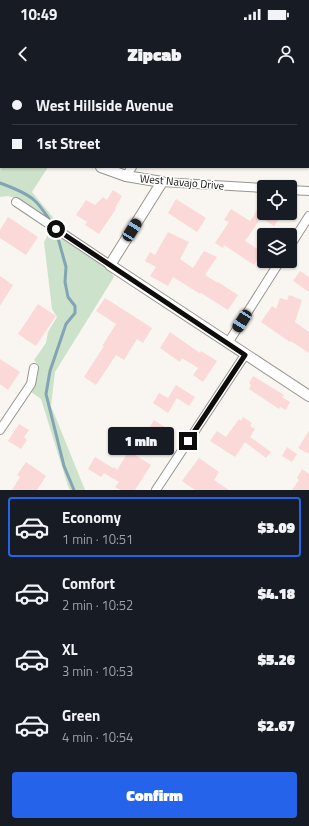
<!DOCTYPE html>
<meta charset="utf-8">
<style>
body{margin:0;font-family:"Titillium Web",sans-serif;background:#242831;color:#f1f3f6;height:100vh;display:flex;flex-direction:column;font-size:15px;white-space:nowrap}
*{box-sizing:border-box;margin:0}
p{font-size:13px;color:#9ea1a6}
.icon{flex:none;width:22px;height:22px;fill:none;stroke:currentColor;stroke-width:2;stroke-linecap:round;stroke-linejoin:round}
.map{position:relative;height:410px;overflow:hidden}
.drawer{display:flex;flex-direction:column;background:#171b24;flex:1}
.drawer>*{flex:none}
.banner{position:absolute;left:0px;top:0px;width:309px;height:88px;box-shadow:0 1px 3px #0004;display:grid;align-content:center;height:88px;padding:0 12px;background:#171b24}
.fabs{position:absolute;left:257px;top:100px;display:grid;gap:8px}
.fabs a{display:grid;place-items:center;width:40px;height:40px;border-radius:4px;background:#171b24;box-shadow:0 1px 3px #0004;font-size:20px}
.end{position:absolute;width:18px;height:18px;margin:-9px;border:5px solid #0e0d0b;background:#fff;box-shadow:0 0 0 2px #fff}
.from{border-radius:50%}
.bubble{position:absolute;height:28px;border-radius:4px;background:#171b24;box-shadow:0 1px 3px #0004;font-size:13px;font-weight:800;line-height:28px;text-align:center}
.car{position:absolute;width:12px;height:24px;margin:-12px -6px;border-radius:5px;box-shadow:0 0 3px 1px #0007;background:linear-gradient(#222 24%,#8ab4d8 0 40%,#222 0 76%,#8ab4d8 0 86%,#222 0)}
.banner b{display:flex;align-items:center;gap:14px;height:38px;font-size:15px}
.banner b+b{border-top:1px solid #363941}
.banner i{width:10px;height:10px;background:#f1f3f6}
ul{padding:7px 0 0;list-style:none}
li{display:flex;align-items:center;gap:12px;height:60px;margin:0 8px 6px;padding:0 4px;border:2px solid transparent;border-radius:4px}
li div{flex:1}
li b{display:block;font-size:15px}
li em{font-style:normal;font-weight:800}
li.on{border-color:#2563eb}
li>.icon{width:36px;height:36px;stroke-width:1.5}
.button{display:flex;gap:8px;margin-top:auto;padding:8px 12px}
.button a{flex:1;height:46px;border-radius:4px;background:#2563eb;color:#fff;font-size:16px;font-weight:800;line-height:46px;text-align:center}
.status{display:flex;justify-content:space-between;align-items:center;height:28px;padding:0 20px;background:#171b24;direction:ltr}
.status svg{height:11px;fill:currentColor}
header{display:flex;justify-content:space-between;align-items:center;height:52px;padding:0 12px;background:#171b24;font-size:18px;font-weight:800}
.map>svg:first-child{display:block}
.green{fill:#cde2ca}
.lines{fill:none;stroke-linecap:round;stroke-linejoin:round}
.stream{stroke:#82a4b5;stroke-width:3}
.building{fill:#fad9d8}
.minor-casing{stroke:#989591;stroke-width:10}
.tertiary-casing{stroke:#989591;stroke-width:12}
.primary-casing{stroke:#989591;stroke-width:14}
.minor{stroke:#fff;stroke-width:8}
.tertiary{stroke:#fff;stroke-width:10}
.primary{stroke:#fff;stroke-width:13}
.route{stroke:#0e0d0b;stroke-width:5}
.labels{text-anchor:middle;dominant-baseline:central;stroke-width:3;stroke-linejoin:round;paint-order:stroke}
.street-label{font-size:11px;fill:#0e0d0b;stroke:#fff}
</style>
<div class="status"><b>10:49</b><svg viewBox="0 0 49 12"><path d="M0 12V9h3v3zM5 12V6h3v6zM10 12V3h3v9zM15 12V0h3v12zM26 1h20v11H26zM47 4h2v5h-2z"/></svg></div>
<header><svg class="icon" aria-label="back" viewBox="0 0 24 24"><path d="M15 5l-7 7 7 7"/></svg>Zipcab<svg class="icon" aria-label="person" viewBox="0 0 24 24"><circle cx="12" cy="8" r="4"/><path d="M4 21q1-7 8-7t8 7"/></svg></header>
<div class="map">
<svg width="309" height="410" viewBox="0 0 309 410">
<rect width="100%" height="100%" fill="#f9f6f1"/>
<g class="green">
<path d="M1,62V87H48L32,112L61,147L19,119L8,116L0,117V63Z"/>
<path d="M50,151L107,187L114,197L55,292L51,326L85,410H70L68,406L41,319L31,312C36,302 43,289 34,280L46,263L48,252L57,237L52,229L44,162Z"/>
</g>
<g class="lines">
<g class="stream">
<path d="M0,103C11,107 25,112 34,120C41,126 46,135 51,142"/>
<path d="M56,151L66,187L65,202L68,217L75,226V233L66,244L50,291L46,314L64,386L74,410"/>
</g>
</g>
<g class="building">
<path d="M113,110L122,116L115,128L116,129L99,154L85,145L87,142L76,135L86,120L95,125L103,117L107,120Z"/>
<path d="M176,119L206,138L197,152L168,133Z"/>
<path d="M264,119V133H276L281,136L274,146L261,138L245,161L262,172L254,185L224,165L223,168L215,163L229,142L224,140L231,129L250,141L255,134L254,133H255Z"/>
<path d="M8,137L38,157L26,175L0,158V150Z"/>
<path d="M168,152L189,162L180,179L193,188L204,171L217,177L205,195L218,203V202L238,215L228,230L201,213L200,214L173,197L168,206L150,196L156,187L145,181L150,172L155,175Z"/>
<path d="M300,191L309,197V212L293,201Z"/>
<path d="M0,196L13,205L0,226Z"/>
<path d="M289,215L302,220L295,242L309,252V273L291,261L290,262L261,242L272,226L276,229L280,218L287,220Z"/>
<path d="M105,218L152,248L143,263L137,259L124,280L116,275L96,305L84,297L104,266H102L116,244L96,231Z"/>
<path d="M38,224L56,236L36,266L18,254Z"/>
<path d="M170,252L200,273L201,271L217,281L203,302L193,295L198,288L182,278L180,282L160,268Z"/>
<path d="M0,279L20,292L8,310L0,304Z"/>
<path d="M253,296L284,315L282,317L290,322L286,330L280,327L279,329L249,309L251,305L249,303Z"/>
<path d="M176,305L195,317L189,326L177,318L168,333L153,323L159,313L168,318Z"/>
<path d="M243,337L252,343L250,346L255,349L250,357L271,372L266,378L245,362L235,377L210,361L217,351L226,357L239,339L241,341Z"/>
<path d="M154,340L166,348L154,366L142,359Z"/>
<path d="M19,344L29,350L24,357L27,360L21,369L8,361Z"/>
<path d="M309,351V374L298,368Z"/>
<path d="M287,367L297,374L292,382L282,376Z"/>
<path d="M129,371L151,385L135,410H120L115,407L119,402L104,393L101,397L88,389L95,377L113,388L114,387L117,390Z"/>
<path d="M199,378L219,392L214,400L229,410H195L182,401Z"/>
<path d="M26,382L46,396L37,410H12L20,397L17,395Z"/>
<path d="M302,389L309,394V410H292L299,400L297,398Z"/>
</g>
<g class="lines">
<g class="minor-casing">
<g id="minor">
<path d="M187,1L188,0"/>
<path d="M0,23L1,24"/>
<path d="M126,96L132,87"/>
<path d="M162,102L264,108"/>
<path d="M290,110L309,111"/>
<path d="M16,122L110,185"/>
<path d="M290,166L309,136"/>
<path d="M228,263L280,181"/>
<path d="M0,350L31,304L34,288"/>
<path d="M156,410L245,275"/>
</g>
</g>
<g class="tertiary-casing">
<path id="tertiary" d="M101,87L126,96L162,102L110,185L309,316"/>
</g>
<g class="primary-casing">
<g id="primary">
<path d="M26,1V0"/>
<path d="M0,40L1,39"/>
</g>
</g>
<use href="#minor" class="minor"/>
<use href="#tertiary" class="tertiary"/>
<use href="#primary" class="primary"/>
</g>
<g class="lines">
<path class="route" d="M56,149L245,275L188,361"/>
</g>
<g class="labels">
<g class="street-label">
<text transform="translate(182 102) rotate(5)">West Navajo Drive</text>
</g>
</g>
</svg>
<div class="fabs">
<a><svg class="icon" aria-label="locate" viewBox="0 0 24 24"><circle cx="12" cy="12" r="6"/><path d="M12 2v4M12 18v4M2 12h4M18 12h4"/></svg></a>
<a><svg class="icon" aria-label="layers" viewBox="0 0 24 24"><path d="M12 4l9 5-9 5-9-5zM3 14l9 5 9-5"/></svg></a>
</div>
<i class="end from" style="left:56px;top:149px"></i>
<i class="end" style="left:188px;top:361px"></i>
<div class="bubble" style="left:108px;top:347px;width:66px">1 min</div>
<i class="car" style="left:132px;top:150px;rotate:32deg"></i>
<i class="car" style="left:242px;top:241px;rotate:213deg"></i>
<div class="banner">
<b><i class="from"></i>West Hillside Avenue</b>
<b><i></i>1st Street</b>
</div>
</div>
<section class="drawer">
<ul>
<li class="on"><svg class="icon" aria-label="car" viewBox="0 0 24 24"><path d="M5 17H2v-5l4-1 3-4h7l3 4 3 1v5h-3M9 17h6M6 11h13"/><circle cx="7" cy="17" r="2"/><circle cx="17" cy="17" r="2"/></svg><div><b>Economy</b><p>1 min · 10:51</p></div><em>$3.09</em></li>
<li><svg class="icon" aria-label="car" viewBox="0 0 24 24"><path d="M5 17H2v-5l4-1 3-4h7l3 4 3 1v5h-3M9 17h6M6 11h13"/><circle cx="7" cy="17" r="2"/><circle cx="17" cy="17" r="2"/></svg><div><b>Comfort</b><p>2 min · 10:52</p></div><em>$4.18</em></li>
<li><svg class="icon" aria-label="car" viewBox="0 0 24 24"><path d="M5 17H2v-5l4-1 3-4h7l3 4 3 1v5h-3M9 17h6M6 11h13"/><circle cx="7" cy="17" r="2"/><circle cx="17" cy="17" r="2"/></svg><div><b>XL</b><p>3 min · 10:53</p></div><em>$5.26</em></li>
<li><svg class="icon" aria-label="car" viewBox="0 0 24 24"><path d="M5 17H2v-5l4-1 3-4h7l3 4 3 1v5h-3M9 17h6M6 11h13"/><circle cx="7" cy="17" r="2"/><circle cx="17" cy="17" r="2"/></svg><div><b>Green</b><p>4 min · 10:54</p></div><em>$2.67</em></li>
</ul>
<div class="button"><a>Confirm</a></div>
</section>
